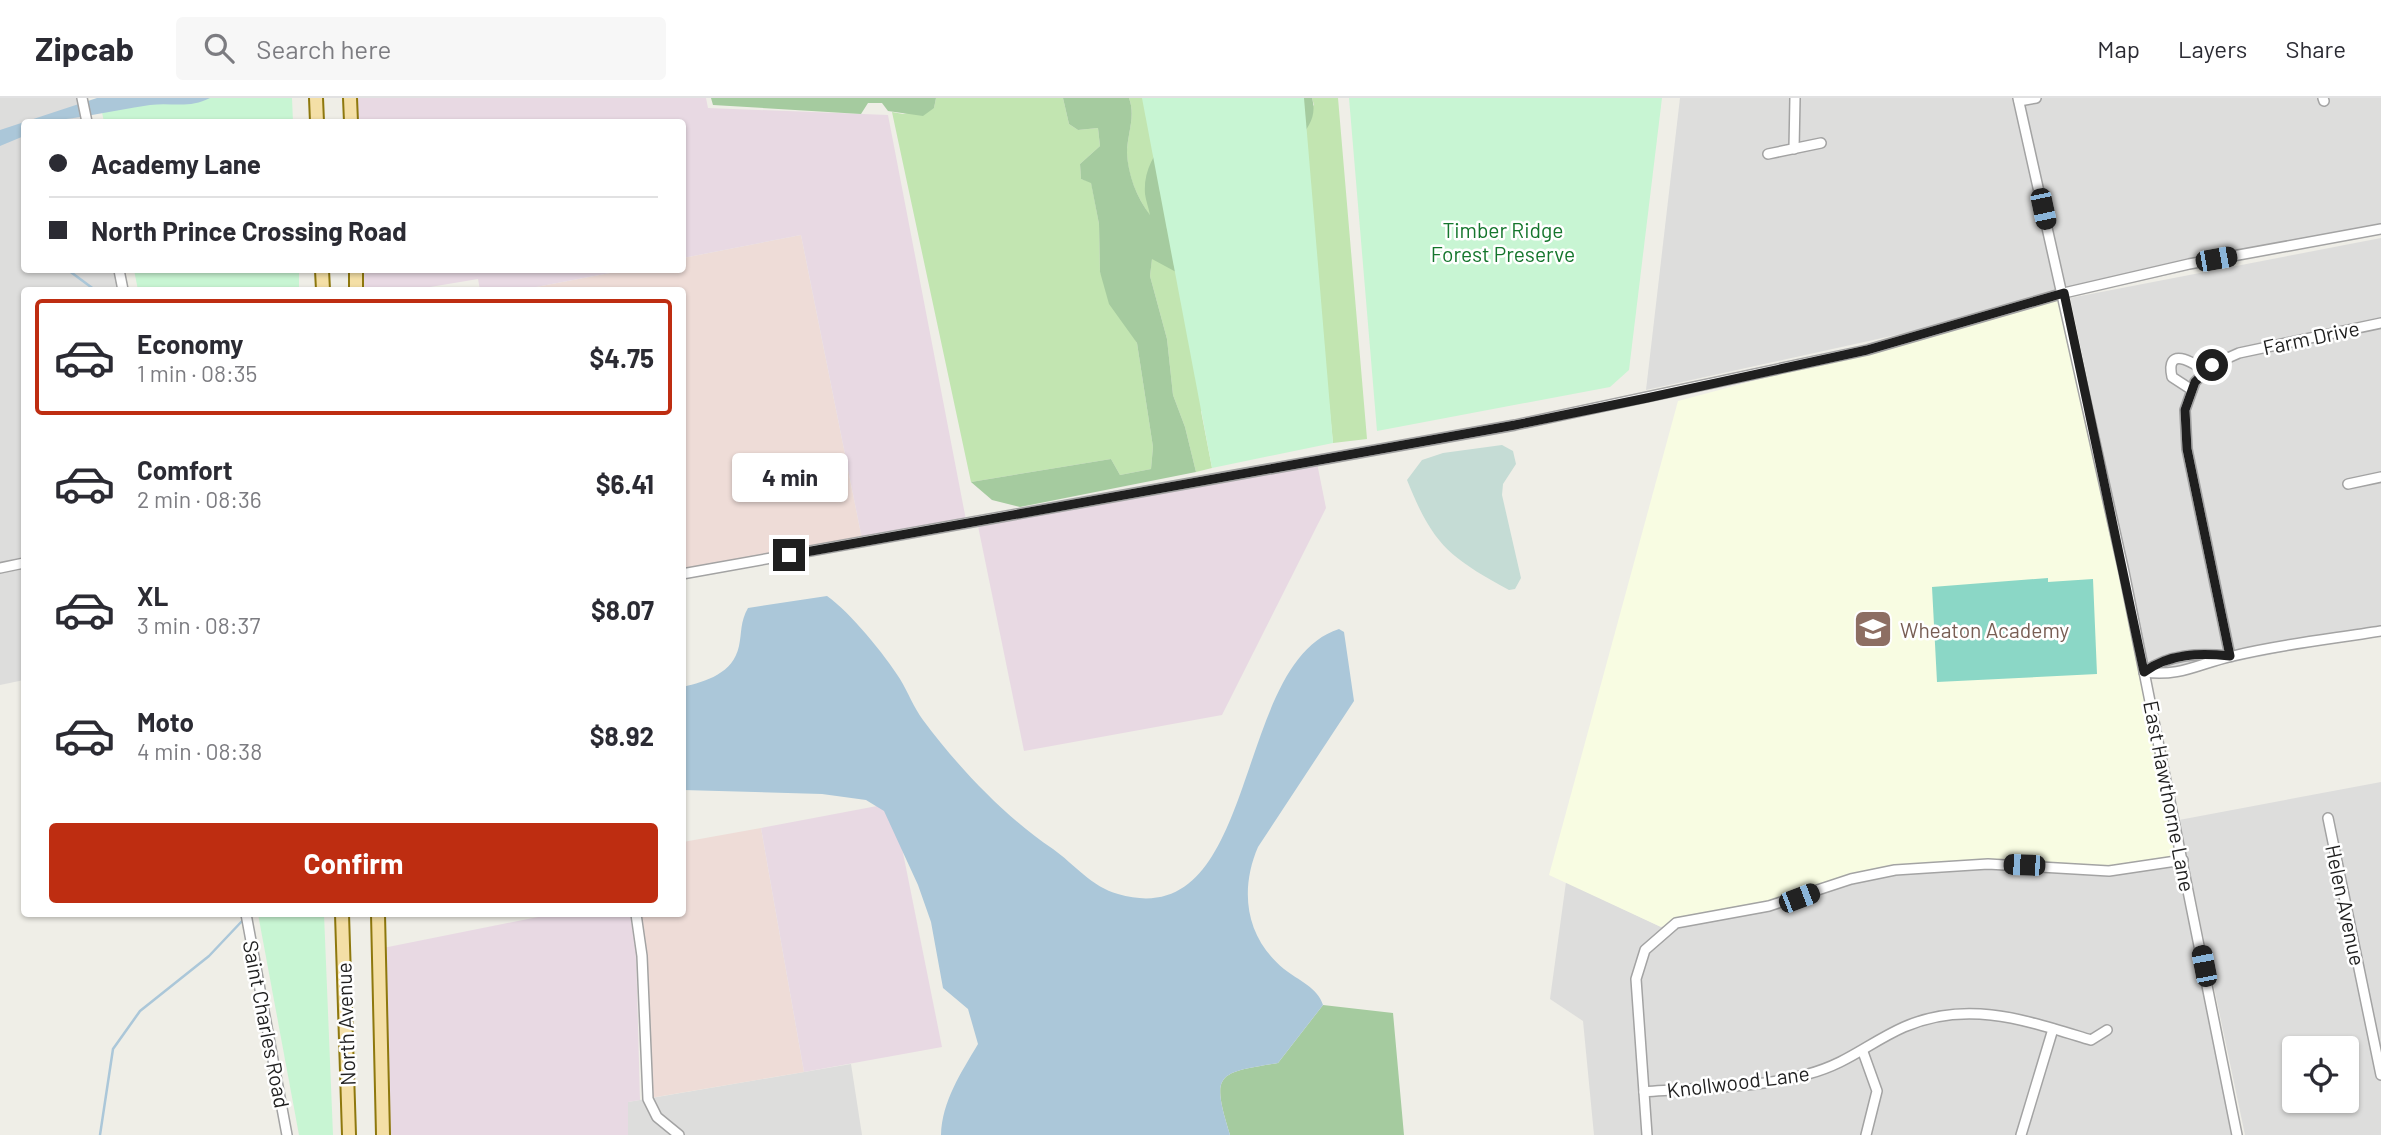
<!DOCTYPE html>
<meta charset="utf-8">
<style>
body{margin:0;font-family:Barlow,sans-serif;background:#f7f7f7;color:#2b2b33;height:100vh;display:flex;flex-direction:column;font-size:26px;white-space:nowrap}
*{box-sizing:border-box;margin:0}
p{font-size:23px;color:#7c7c81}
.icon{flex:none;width:38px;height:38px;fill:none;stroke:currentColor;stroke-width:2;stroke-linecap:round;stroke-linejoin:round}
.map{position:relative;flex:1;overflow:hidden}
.sheet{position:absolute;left:21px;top:189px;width:665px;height:630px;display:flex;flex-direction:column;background:#fff;border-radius:7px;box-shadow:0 2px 5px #0004}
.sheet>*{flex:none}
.top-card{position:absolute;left:21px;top:21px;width:665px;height:154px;border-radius:7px;box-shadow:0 2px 5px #0004;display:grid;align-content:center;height:154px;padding:0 28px;background:#fff}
.fabs{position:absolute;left:2282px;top:938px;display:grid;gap:14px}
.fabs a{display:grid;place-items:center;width:77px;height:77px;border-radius:7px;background:#fff;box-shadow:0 2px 5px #0004;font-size:35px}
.end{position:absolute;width:32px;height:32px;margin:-16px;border:9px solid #1f1f1f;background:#fff;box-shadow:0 0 0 4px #fff}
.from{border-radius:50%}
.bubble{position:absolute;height:49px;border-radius:7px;background:#fff;box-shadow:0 2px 5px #0004;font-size:23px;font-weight:700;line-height:49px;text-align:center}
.car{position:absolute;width:21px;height:42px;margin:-21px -10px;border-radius:9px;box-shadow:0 0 5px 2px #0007;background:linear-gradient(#222 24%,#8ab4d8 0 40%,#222 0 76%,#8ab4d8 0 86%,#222 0)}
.top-card b{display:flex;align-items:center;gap:24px;height:66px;font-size:26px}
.top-card b+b{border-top:2px solid #e1e1e2}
.top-card i{width:18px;height:18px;background:#2b2b33}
ul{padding:12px 0 0;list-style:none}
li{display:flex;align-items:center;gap:21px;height:116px;margin:0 14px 10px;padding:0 14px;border:4px solid transparent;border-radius:7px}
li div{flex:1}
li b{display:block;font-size:26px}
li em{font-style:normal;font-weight:700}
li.on{border-color:#be2d11}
li>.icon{width:63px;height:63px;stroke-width:1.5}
.primary-button{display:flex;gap:14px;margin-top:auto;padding:14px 28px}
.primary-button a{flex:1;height:80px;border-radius:7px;background:#be2d11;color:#fff;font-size:28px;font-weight:700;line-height:80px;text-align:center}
header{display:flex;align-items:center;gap:42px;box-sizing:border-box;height:98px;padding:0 35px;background:#fff;border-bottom:2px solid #e1e1e2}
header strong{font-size:33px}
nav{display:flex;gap:38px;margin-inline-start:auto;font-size:24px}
.search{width:490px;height:63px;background:#f7f7f7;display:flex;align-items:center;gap:18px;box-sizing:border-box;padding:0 24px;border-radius:7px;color:#7c7c81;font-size:26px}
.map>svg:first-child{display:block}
.residential{fill:#dddddc;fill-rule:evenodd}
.commercial{fill:#eedcd7}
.industrial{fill:#e8d9e3}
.education{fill:#f8fce2}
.grass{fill:#c2e5b1}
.forest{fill:#a5cb9f}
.wetland{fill:#c5dcd5}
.park{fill:#c8f5d3}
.pitch{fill:#8bd7c6}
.water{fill:#abc7d9}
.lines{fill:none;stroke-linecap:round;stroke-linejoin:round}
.stream{stroke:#abc7d9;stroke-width:2.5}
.minor-casing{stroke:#a3a3a3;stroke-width:12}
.major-casing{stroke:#8e780d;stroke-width:16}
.minor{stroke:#fff;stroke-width:9}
.major{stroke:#f4dfa6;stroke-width:12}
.route{stroke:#1f1f1f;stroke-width:9}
.labels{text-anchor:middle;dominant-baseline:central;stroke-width:5;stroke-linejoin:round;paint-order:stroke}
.park-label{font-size:21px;fill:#15762d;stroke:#fff}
.street-label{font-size:21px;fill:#1f1f1f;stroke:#fff}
.education-label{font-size:21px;fill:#785e54;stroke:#fff;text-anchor:start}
</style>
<header>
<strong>Zipcab</strong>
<div class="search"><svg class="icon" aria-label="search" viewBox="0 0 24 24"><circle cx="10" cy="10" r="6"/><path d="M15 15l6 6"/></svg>Search here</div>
<nav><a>Map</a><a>Layers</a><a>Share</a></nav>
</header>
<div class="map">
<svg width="2381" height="1037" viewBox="0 0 2381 1037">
<rect width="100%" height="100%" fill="#efeee7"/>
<g class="residential">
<path d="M0,0H78L83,24H24V172H114L118,192H24V582L0,587Z"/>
<path d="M1680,0H2381V130L1646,292Z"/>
<path d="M2381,140V534L2151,581L2070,200Z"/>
<path d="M2381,684V1037H2245L2179,722ZM2294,950H2347V1003H2294Z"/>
<path d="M2179,759L2235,1037H1594L1583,923L1550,901L1566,784L1661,829L1702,815L1789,799L1829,784L1885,769L1945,764L2038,765Z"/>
<path d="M851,966L862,1037H628V1004Z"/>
</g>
<g class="commercial">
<path d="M801,137L862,441L683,473L682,192H520L626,172H682L683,160Z"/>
<path d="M761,730L804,974L650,1000L647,860L639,816H682L683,744Z"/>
</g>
<g class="industrial">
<path d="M354,0H706L708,10L888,17L966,422L862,441L801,137L683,160L682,24H355Z"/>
<path d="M359,172H626L520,192H480L478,181L412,192H360Z"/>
<path d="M1317,365L1326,410L1222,617L1024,653L978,428Z"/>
<path d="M893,705L942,949L804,974L761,730Z"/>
<path d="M553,816H630L636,854L640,1002L628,1004V1037H386L383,850Z"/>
</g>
<path class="education" d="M2059,201L2179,759L2140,768L2094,769L2038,765L1945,764L1885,769L1829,784L1789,799L1702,815L1661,829L1549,777L1678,303Z"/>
<g class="grass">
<path d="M936,0H1063L1069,26L1078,32L1098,30L1100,48L1080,66L1081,81L1091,84L1099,126L1100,174L1137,245L1153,349L1151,371L1120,377L1111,361L971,384L892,14L903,16L934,10Z"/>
<path d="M1129,0H1210L1151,119C1138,101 1128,79 1127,56C1127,36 1136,19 1129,0Z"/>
<path d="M1312,0H1338L1367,341L1333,345L1328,295L1201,313L1212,370L1196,374L1185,329L1173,297L1167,241L1150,178L1152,160L1314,7Z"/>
</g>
<g class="forest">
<path d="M711,0H936L934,10L923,18L888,13L882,5H868L861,16L713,7Z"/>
<path d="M1063,0H1129C1136,19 1127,36 1127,55C1128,77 1137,100 1150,117C1149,111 1146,103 1145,96C1142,53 1183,26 1210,0H1312C1317,18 1309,28 1299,42L1189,181L1152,161L1150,178L1167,241L1173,297L1185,329L1196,374L1020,409L992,402L971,384L1111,361L1120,377L1151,371L1153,349L1137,245L1109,206L1100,174L1099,126L1091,85L1081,81L1080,66L1100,48L1098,30L1078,32L1069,26Z"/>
<path d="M1323,907L1393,915L1404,1037H1230C1211,975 1216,975 1278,965Z"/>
</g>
<path class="wetland" d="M1502,347L1513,353L1516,366L1503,386L1502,397L1521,480L1515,491L1509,492C1449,459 1433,447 1407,382L1422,362L1443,355Z"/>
<g class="park">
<path d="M99,0H292L293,24H104Z"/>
<path d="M1142,0H1304L1333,345L1212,370Z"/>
<path d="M1349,0H1662L1629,272L1610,289L1377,333Z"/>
<path d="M134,172H299V192H138Z"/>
<path d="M258,816H324L333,1037H299Z"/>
</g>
<path class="pitch" d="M2048,480V484L2093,481L2097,576L1937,584L1932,489Z"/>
<g class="water">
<path d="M97,0H210C189,11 172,4 150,7C108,13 68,24 24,24V38L0,48V32Z"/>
<path d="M827,498C850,514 885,557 900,581C908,594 914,610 923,622C959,670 1003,717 1053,751C1074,766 1092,789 1118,796C1261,838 1231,565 1339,531L1344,534L1354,603L1258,749C1239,793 1246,840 1284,871C1298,882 1318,890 1323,907L1278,965C1216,975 1211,975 1230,1037H941C942,1003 961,975 978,946L968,911L943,890L931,824L918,787L884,713L866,702L822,696L683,692V589C706,583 733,576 739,548C742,534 740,524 748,510Z"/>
</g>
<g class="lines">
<g class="stream">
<path d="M68,172L95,192"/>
<path d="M100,1037L113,951L140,913L209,858L243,822"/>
</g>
<g class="minor-casing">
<g id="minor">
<path d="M82,0L87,24"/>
<path d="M2018,0L2124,474L2237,1037"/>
<path d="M2323,0L2324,3"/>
<path d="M2019,3L2036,0"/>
<path d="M1794,51L1795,0"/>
<path d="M1768,56L1821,45"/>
<path d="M119,172L123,192"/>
<path d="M2192,292L2172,279C2165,248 2193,263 2205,274"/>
<path d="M2348,386L2381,379"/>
<path d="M0,470L24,465"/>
<path d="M682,476L1515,327L1867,252L2064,195L2189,166L2381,131"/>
<path d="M2230,558L2187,351L2185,312L2195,284L2212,267L2239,255L2381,225"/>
<path d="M2144,574C2182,579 2199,565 2233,558C2281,546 2332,541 2381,533"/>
<path d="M2144,574C2169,556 2198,555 2229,558"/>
<path d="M2328,720L2381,977"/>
<path d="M246,816L287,1037"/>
<path d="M636,816L642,858L648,1001L657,1019L679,1037"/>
<path d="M1863,954L1877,993L1866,1037"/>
<path d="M1644,994C1697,989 1757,991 1808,976C1847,966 1870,944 1904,929C1968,901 2028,923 2091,942L2107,932"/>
<path d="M1647,1037L1636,881L1645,852L1676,825L1769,808L1851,781L1895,772L1988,766L2109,773L2183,762"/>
<path d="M2021,1037L2053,931"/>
</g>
</g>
<g class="major-casing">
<g id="major">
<path d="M316,0L317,24"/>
<path d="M350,0L351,24"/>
<path d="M322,172L323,192"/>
<path d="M356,172V192"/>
<path d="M342,816L349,1037"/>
<path d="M378,816L383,1037"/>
</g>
</g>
<use href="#minor" class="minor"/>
<use href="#major" class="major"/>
</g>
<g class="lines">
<path class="route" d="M789,457L1515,327L1647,300L1867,252L2064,195L2144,574C2170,555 2200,555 2230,558L2187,351L2185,312L2195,284L2212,267"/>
</g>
<defs>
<g id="school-square" transform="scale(2.0125)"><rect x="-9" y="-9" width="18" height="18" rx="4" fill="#8d6e63" stroke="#fff"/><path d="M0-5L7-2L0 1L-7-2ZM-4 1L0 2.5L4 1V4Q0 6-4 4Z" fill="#fff"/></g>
</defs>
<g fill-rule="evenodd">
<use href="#school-square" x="1873" y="531"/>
</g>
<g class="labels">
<g class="park-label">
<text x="1503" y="131">Timber Ridge<tspan x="1503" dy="24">Forest Preserve</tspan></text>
</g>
<g class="street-label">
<text transform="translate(2311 239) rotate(-12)">Farm Drive</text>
<text transform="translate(2170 698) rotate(79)">East Hawthorne Lane</text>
<text transform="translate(2346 807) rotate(78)">Helen Avenue</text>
<text transform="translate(267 926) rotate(79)">Saint Charles Road</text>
<text transform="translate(345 926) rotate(-92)">North Avenue</text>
<text transform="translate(1738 983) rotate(-7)">Knollwood Lane</text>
</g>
<g class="education-label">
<text x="1900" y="531">Wheaton Academy</text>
</g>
</g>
</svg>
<div class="fabs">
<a><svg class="icon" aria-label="locate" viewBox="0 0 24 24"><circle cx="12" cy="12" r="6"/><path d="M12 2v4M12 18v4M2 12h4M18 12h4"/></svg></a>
</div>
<i class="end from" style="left:2212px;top:267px"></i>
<i class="end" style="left:789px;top:457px"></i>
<div class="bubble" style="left:732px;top:355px;width:116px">4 min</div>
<i class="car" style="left:2043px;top:111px;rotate:168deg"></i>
<i class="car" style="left:2216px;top:161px;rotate:80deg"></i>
<i class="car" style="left:2024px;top:767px;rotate:272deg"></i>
<i class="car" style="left:1799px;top:800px;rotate:69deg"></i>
<i class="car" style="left:2204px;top:868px;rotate:349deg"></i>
<div class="top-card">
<b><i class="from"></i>Academy Lane</b>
<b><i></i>North Prince Crossing Road</b>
</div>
<section class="sheet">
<ul>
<li class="on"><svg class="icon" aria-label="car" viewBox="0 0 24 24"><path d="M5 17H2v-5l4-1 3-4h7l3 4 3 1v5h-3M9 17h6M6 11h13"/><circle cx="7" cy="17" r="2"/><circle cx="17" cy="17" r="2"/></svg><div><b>Economy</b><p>1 min · 08:35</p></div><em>$4.75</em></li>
<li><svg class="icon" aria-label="car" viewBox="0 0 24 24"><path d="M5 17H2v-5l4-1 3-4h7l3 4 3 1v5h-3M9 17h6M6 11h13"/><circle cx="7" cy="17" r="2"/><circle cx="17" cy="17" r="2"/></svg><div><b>Comfort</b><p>2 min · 08:36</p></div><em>$6.41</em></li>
<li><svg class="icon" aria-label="car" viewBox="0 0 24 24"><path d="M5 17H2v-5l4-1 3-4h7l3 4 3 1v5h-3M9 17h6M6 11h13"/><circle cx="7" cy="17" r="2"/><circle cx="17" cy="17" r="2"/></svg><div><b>XL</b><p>3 min · 08:37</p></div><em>$8.07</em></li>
<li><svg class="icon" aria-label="car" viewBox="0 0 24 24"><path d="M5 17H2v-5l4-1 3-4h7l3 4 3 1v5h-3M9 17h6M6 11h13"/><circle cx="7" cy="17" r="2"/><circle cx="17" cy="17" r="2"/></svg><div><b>Moto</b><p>4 min · 08:38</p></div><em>$8.92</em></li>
</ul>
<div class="primary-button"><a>Confirm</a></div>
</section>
</div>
